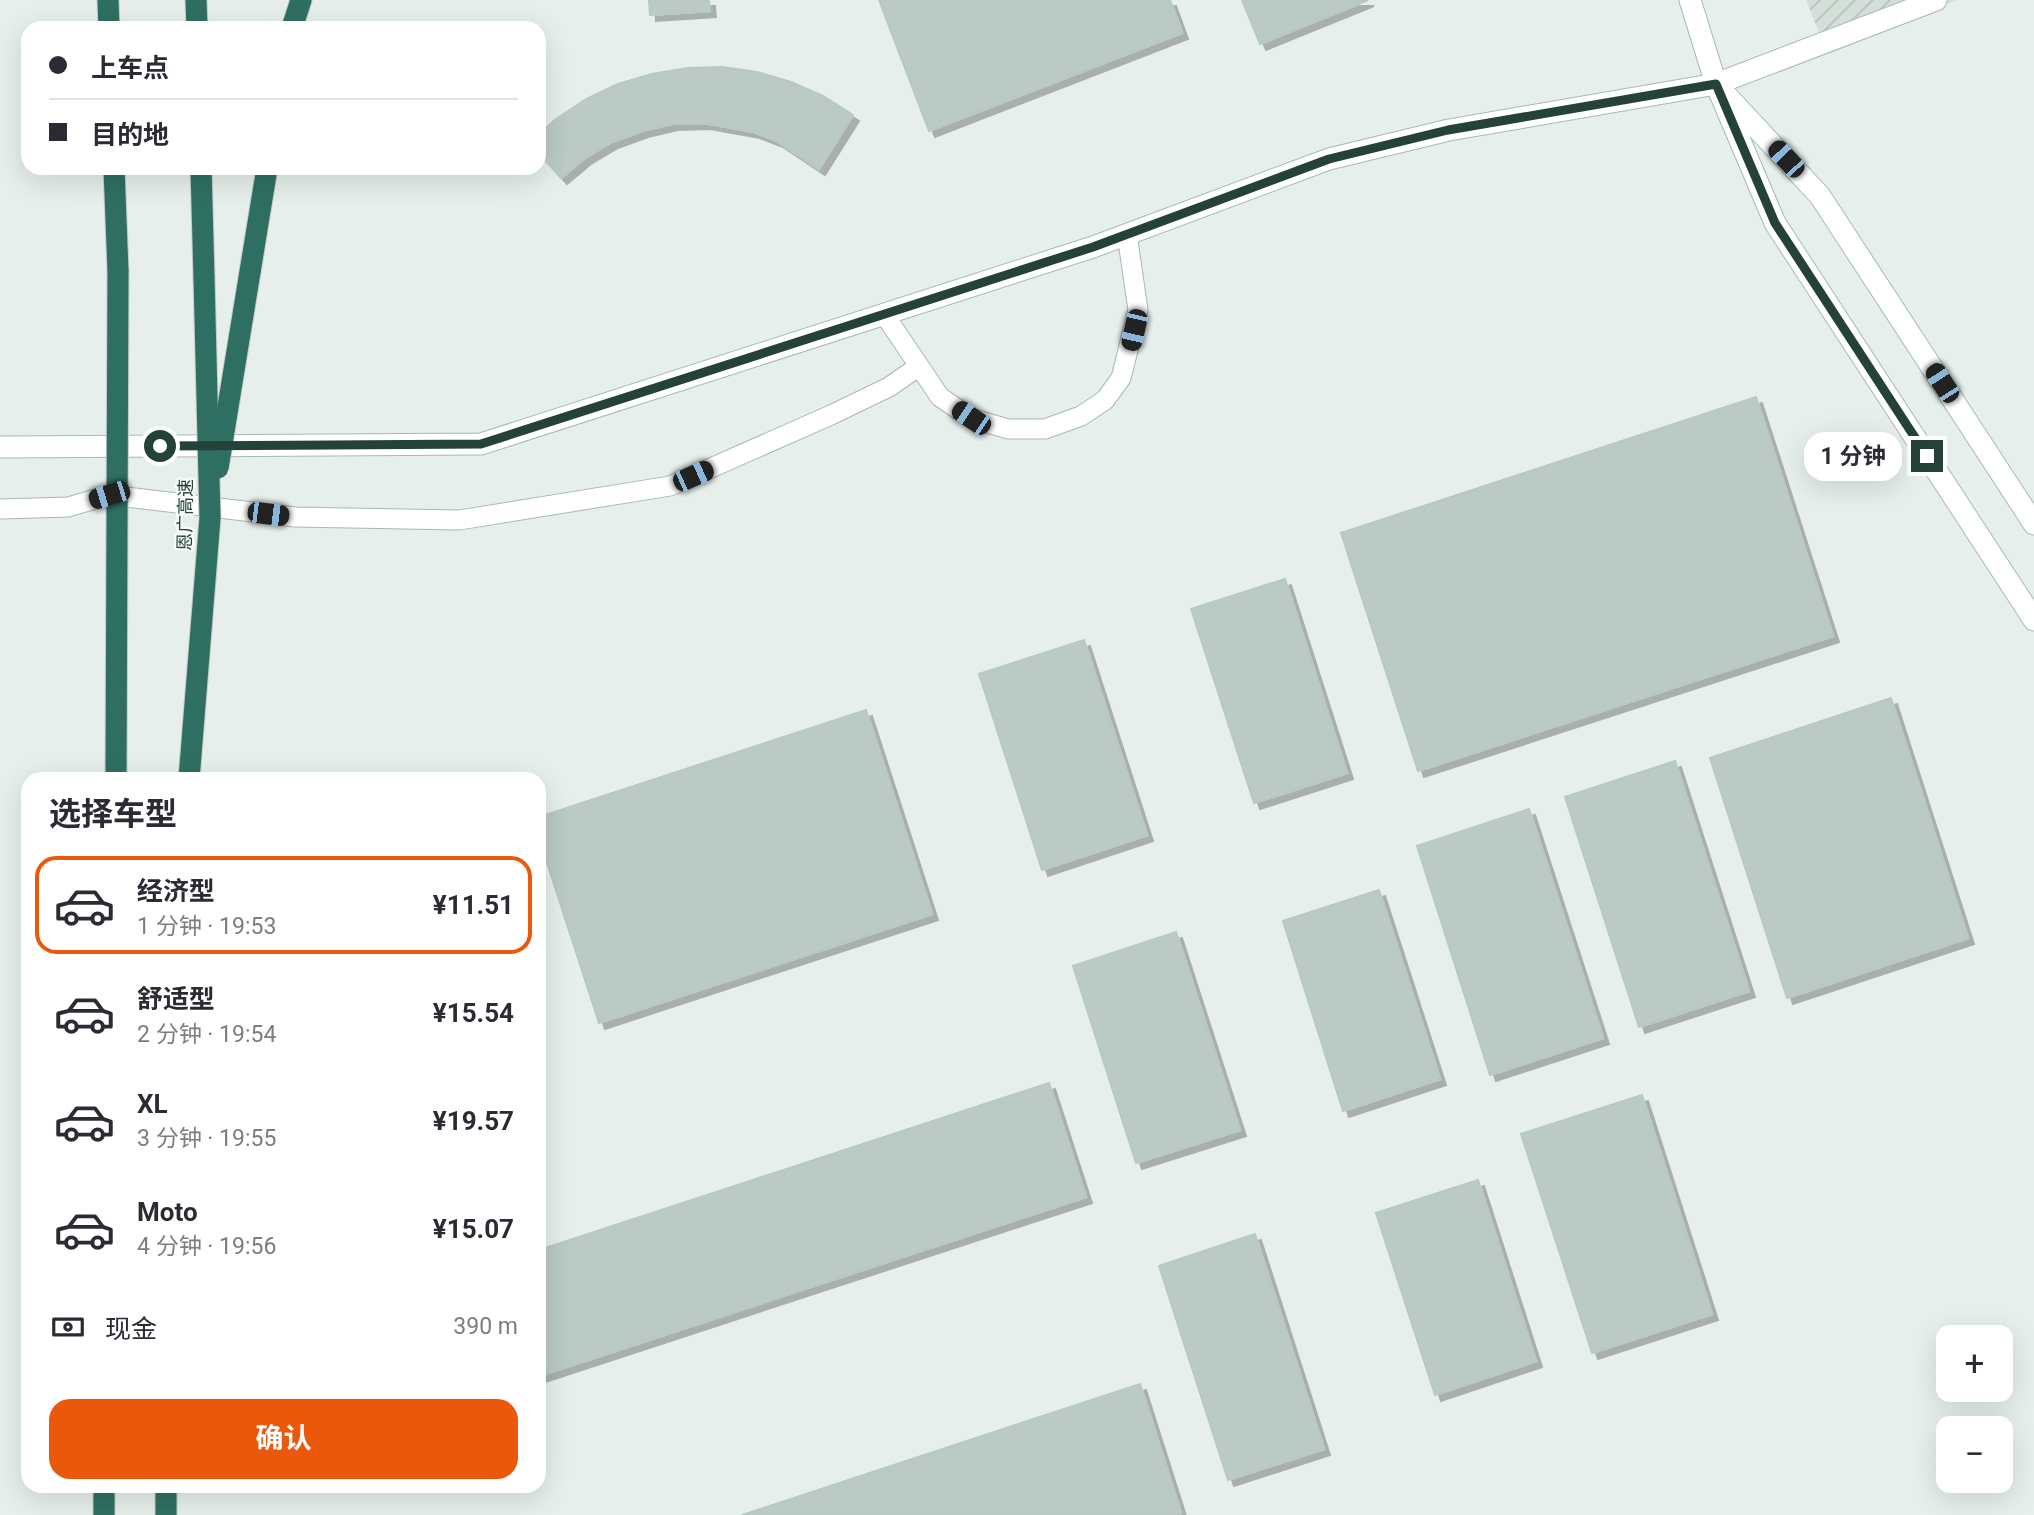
<!DOCTYPE html>
<html lang="zh">
<meta charset="utf-8">
<style>
body{margin:0;font-family:Roboto,"Noto Sans SC",sans-serif;background:#f2f2f3;color:#2b2b33;height:100vh;display:flex;flex-direction:column;font-size:26px;white-space:nowrap}
*{box-sizing:border-box;margin:0}
p{font-size:23px;color:#7c7c81}
.icon{flex:none;width:38px;height:38px;fill:none;stroke:currentColor;stroke-width:2;stroke-linecap:round;stroke-linejoin:round}
.map{position:relative;flex:1;overflow:hidden}
.sheet{position:absolute;left:21px;top:772px;width:525px;height:721px;display:flex;flex-direction:column;background:#fff;border-radius:21px;box-shadow:0 7px 28px #0002}
.sheet>*{flex:none}
.guide{position:absolute;left:21px;top:21px;width:525px;height:154px;border-radius:21px;box-shadow:0 7px 28px #0002;display:grid;align-content:center;height:154px;padding:0 28px;background:#fff}
.controls{position:absolute;left:1936px;top:1325px;display:grid;gap:14px}
.controls a{display:grid;place-items:center;width:77px;height:77px;border-radius:14px;background:#fff;box-shadow:0 7px 28px #0002;font-size:35px}
.end{position:absolute;width:32px;height:32px;margin:-16px;border:9px solid #24423a;background:#fff;box-shadow:0 0 0 4px #fff}
.from{border-radius:50%}
.bubble{position:absolute;height:49px;border-radius:21px;background:#fff;box-shadow:0 7px 28px #0002;font-size:23px;font-weight:700;line-height:49px;text-align:center}
.car{position:absolute;width:21px;height:42px;margin:-21px -10px;border-radius:9px;box-shadow:0 0 5px 2px #0007;background:linear-gradient(#222 24%,#8ab4d8 0 40%,#222 0 76%,#8ab4d8 0 86%,#222 0)}
.guide b{display:flex;align-items:center;gap:24px;height:66px;font-size:26px}
.guide b+b{border-top:2px solid #e1e1e2}
.guide i{width:18px;height:18px;background:#2b2b33}
ul{padding:0;list-style:none}
li{display:flex;align-items:center;gap:21px;height:98px;margin:0 14px 10px;padding:0 14px;border:4px solid transparent;border-radius:21px}
li div{flex:1}
li b{display:block;font-size:26px}
li em{font-style:normal;font-weight:700}
li.current{border-color:#ea580c}
li>.icon{width:63px;height:63px;stroke-width:1.5}
h2{padding:0 28px;font-size:32px;line-height:84px}
.pay{display:flex;align-items:center;gap:18px;height:77px;padding:0 28px;font-size:26px}
.pay p{margin-inline-start:auto}
.primary-button{display:flex;gap:14px;margin-top:auto;padding:14px 28px}
.primary-button a{flex:1;height:80px;border-radius:21px;background:#ea580c;color:#fff;font-size:28px;font-weight:700;line-height:80px;text-align:center}
.map>svg:first-child{display:block}
.industrial{fill:url(#industrial-furrows)}
.building{fill:#bbcac4;stroke:#b8c9c2;stroke-width:2;filter:url(#shadow)}
.lines{fill:none;stroke-linecap:round;stroke-linejoin:round}
.lane-casing{stroke:#a8b8b2;stroke-width:21}
.street-casing{stroke:#a8b8b2;stroke-width:23}
.secondary-casing{stroke:#a4bbb3;stroke-width:23}
.highway-casing{stroke:#c2cac8;stroke-width:23}
.lane{stroke:#fff;stroke-width:19}
.street{stroke:#fff;stroke-width:21}
.secondary{stroke:#fff;stroke-width:21}
.highway{stroke:#2f6f62;stroke-width:21}
.highway-bridge-casing{stroke:#c2cac8;stroke-width:23;stroke-linecap:butt}
.highway-bridge{stroke:#2f6f62;stroke-width:21}
.route{stroke:#24423a;stroke-width:9}
.labels{text-anchor:middle;dominant-baseline:central;stroke-width:5;stroke-linejoin:round;paint-order:stroke}
.street-label{font-size:18px;fill:#24423a;stroke:#f7fbf9}
</style>
<div class="map">
<svg width="2034" height="1515" viewBox="0 0 2034 1515">
<defs>
<pattern id="industrial-furrows" width="10" height="10" patternUnits="userSpaceOnUse" patternTransform="scale(1.75)"><rect width="10" height="10" fill="#d4dfda"/><path d="M-1 1l2-2M0 10L10 0M9 11l2-2" fill="none" stroke="#b6c1bc"/></pattern>
<filter id="shadow"><feDropShadow dx="6" dy="6" stdDeviation="0" flood-color="#0004"/></filter>
</defs>
<rect width="100%" height="100%" fill="#e6efeb"/>
<path class="industrial" d="M1806,0H1957L1828,54Z"/>
<g class="building">
<path d="M649,0H709L710,11L650,15Z"/>
<path d="M879,0H1170L1182,33L929,131Z"/>
<path d="M1242,0H1368L1260,44Z"/>
<path d="M722,67L757,72L791,82L823,96L853,115L819,169L777,141L754,132L704,123L672,124L642,131L612,142L585,158L561,178L539,153V134L556,119L586,99L618,84L652,74L687,68Z"/>
<path d="M1756,397L1833,636L1418,771L1341,533Z"/>
<path d="M1285,579L1347,773L1254,803L1191,609Z"/>
<path d="M1084,640L1147,835L1042,870L979,674Z"/>
<path d="M1891,698L1968,938L1787,998L1710,758Z"/>
<path d="M866,710L932,914L599,1023L539,838V817Z"/>
<path d="M1675,761L1749,991L1639,1027L1565,797Z"/>
<path d="M1529,809L1603,1038L1490,1075L1417,846Z"/>
<path d="M1379,890L1440,1079L1343,1111L1283,921Z"/>
<path d="M1176,932L1240,1130L1136,1163L1073,966Z"/>
<path d="M1049,1083L1086,1197L539,1376V1250Z"/>
<path d="M1642,1095L1712,1314L1592,1353L1521,1134Z"/>
<path d="M1478,1180L1536,1361L1435,1395L1376,1213Z"/>
<path d="M1255,1234L1324,1449L1228,1480L1159,1266Z"/>
<path d="M1140,1384L1181,1513L1176,1515H742Z"/>
</g>
<g class="lines">
<g class="lane-casing">
<g id="lane">
<path d="M884,314L940,397L971,418L1008,429H1045L1081,416L1105,400L1121,378L1138,310L1127,234"/>
<path d="M0,509L68,507L109,495L295,517L459,520L670,486L831,415L889,387L918,367"/>
</g>
</g>
<g class="street-casing">
<path id="street" d="M1716,84L1936,0"/>
</g>
<g class="secondary-casing">
<g id="secondary">
<path d="M1690,0L1716,84L1775,223L2034,620"/>
<path d="M1727,96L1820,196L2034,524"/>
<path d="M0,447L481,444L1093,247L1329,159L1449,130L1716,84"/>
</g>
</g>
<g class="highway-casing">
<g id="highway">
<path d="M108,0L109,28"/>
<path d="M196,0L197,28"/>
<path d="M292,28L301,0"/>
<path d="M114,168L118,271"/>
<path d="M201,168L204,277"/>
<path d="M250,272L267,168"/>
<path d="M104,1515V1486"/>
<path d="M166,1515V1486"/>
</g>
</g>
<use href="#lane" class="lane"/>
<use href="#street" class="street"/>
<use href="#secondary" class="secondary"/>
<use href="#highway" class="highway"/>
<g class="highway-bridge-casing">
<g id="highway-bridge">
<path d="M218,468L250,272"/>
<path d="M116,779L118,271"/>
<path d="M189,779L210,518L204,277"/>
</g>
</g>
<use href="#highway-bridge" class="highway-bridge"/>
</g>
<g class="lines">
<path class="route" d="M160,446L481,444L1093,247L1329,159L1448,130L1716,84L1775,223L1927,456"/>
</g>
<g class="labels">
<g class="street-label">
<text transform="translate(185 515) rotate(-89)">恩广高速</text>
</g>
</g>
</svg>
<div class="controls">
<a>+</a>
<a>−</a>
</div>
<i class="end from" style="left:160px;top:446px"></i>
<i class="end" style="left:1927px;top:456px"></i>
<div class="bubble" style="left:1804px;top:432px;width:98px">1 分钟</div>
<i class="car" style="left:1786px;top:159px;rotate:317deg"></i>
<i class="car" style="left:1134px;top:330px;rotate:193deg"></i>
<i class="car" style="left:1942px;top:383px;rotate:327deg"></i>
<i class="car" style="left:971px;top:418px;rotate:304deg"></i>
<i class="car" style="left:693px;top:476px;rotate:66deg"></i>
<i class="car" style="left:109px;top:495px;rotate:253deg"></i>
<i class="car" style="left:268px;top:514px;rotate:97deg"></i>
<div class="guide">
<b><i class="from"></i>上车点</b>
<b><i></i>目的地</b>
</div>
<section class="sheet">
<h2>选择车型</h2>
<ul>
<li class="current"><svg class="icon" aria-label="car" viewBox="0 0 24 24"><path d="M5 17H2v-5l4-1 3-4h7l3 4 3 1v5h-3M9 17h6M6 11h13"/><circle cx="7" cy="17" r="2"/><circle cx="17" cy="17" r="2"/></svg><div><b>经济型</b><p>1 分钟 · 19:53</p></div><em>¥11.51</em></li>
<li><svg class="icon" aria-label="car" viewBox="0 0 24 24"><path d="M5 17H2v-5l4-1 3-4h7l3 4 3 1v5h-3M9 17h6M6 11h13"/><circle cx="7" cy="17" r="2"/><circle cx="17" cy="17" r="2"/></svg><div><b>舒适型</b><p>2 分钟 · 19:54</p></div><em>¥15.54</em></li>
<li><svg class="icon" aria-label="car" viewBox="0 0 24 24"><path d="M5 17H2v-5l4-1 3-4h7l3 4 3 1v5h-3M9 17h6M6 11h13"/><circle cx="7" cy="17" r="2"/><circle cx="17" cy="17" r="2"/></svg><div><b>XL</b><p>3 分钟 · 19:55</p></div><em>¥19.57</em></li>
<li><svg class="icon" aria-label="car" viewBox="0 0 24 24"><path d="M5 17H2v-5l4-1 3-4h7l3 4 3 1v5h-3M9 17h6M6 11h13"/><circle cx="7" cy="17" r="2"/><circle cx="17" cy="17" r="2"/></svg><div><b>Moto</b><p>4 分钟 · 19:56</p></div><em>¥15.07</em></li>
</ul>
<div class="pay"><svg class="icon" aria-label="cash" viewBox="0 0 24 24"><path d="M3 7h18v10H3z"/><circle cx="12" cy="12" r="2"/></svg>现金<p>390 m</p></div>
<div class="primary-button"><a>确认</a></div>
</section>
</div>
